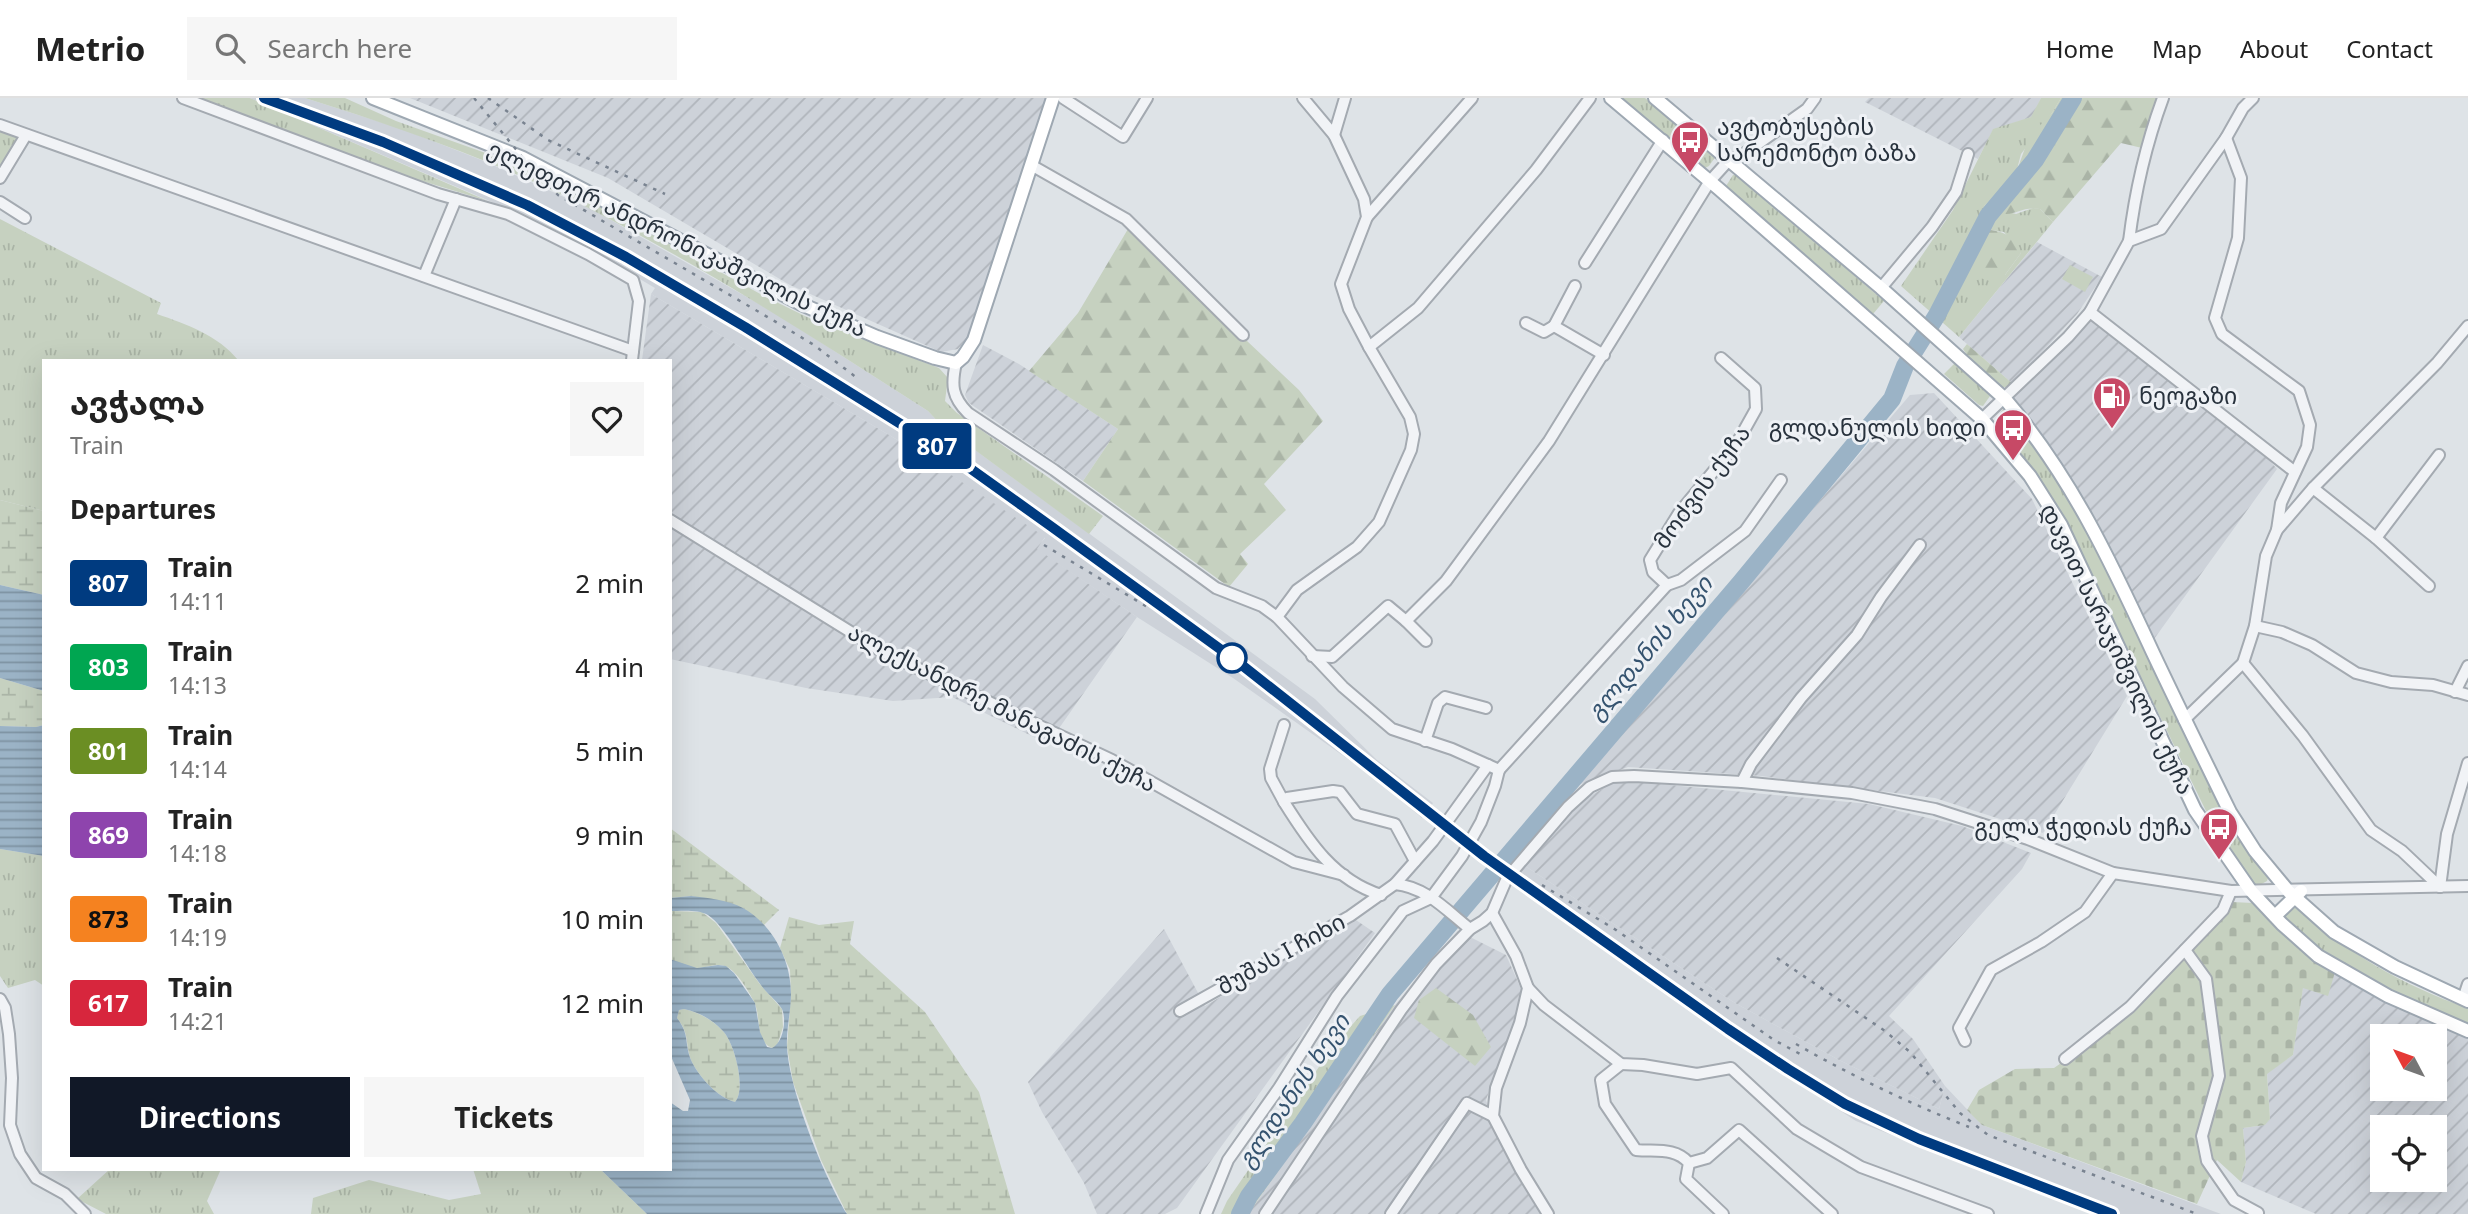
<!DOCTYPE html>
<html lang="en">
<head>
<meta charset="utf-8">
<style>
  :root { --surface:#fff; --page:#f6f6f6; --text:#222; --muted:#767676; --line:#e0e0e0; --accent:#111827 }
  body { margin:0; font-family:"Noto Sans","Noto Sans Georgian",sans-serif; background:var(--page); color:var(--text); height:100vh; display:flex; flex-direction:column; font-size:26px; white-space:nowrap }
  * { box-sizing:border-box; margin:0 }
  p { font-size:23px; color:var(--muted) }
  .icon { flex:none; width:38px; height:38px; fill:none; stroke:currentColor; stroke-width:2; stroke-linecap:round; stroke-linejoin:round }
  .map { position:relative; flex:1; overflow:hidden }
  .details { position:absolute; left:42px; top:261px; width:630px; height:812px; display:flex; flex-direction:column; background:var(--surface); border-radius:0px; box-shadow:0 7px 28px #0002 }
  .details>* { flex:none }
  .badge { padding:0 14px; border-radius:5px; font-size:24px; line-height:46px }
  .needle { width:46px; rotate:311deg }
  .controls { position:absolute; left:2370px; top:926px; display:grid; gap:14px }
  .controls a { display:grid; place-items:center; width:77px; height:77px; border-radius:0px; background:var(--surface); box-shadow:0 7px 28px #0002; font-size:35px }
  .map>.badge { position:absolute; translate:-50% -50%; box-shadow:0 0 0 4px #fff }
  h2 { padding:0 28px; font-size:26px; line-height:63px }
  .round { display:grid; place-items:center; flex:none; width:74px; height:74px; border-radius:0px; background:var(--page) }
  .headline { display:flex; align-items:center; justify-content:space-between; height:119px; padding:0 28px }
  h1 { font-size:33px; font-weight:700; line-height:52px }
  .button { display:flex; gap:14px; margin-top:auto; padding:14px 28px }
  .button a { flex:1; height:80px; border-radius:0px; background:var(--accent); color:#fff; font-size:28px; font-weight:700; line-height:80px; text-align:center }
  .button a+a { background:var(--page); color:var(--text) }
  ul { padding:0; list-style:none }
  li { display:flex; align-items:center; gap:21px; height:84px; padding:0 28px }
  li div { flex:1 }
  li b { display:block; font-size:26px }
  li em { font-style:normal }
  li .badge { min-width:77px; font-weight:700; text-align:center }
  header { display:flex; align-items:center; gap:42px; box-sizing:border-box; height:98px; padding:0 35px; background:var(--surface); border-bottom:2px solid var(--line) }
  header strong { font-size:33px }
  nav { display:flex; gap:38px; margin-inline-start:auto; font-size:24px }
  .search { width:490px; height:63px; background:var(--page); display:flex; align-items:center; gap:18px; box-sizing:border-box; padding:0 24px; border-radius:0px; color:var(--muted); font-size:26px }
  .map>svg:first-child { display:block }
</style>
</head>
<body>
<header>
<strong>Metrio</strong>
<div class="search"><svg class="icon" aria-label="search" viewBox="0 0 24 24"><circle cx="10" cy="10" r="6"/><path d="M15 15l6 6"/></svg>Search here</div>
<nav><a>Home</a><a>Map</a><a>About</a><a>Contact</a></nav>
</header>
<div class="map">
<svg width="2468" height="1116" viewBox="0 0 2468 1116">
  <defs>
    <pattern id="industrial-furrows" width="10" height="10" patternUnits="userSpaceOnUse" patternTransform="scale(1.75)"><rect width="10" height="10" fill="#cdd2d9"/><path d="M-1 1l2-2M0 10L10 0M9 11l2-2" fill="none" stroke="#b0b5bb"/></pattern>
    <pattern id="grass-tufts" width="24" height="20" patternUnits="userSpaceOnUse" patternTransform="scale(1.75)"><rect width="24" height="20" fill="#c6d1c0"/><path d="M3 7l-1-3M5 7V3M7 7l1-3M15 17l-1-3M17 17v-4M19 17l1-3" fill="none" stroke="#aab4a6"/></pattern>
    <pattern id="forest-firs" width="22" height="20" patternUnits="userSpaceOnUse" patternTransform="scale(1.75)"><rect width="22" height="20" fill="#c6d1c0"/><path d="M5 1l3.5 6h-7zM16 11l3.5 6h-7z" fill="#aab4a6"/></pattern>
    <pattern id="wetland-marsh" width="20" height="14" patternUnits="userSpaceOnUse" patternTransform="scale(1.75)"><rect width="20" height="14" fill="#c6d1c0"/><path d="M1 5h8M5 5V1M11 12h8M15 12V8" fill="none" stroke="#aab4a6"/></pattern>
    <pattern id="cemetery-stones" width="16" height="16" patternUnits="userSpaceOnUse" patternTransform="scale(1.75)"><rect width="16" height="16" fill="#c6d1c0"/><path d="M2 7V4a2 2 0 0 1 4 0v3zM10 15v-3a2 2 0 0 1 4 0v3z" fill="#aab4a6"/></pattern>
    <pattern id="water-rules" width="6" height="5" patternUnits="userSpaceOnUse" patternTransform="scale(1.75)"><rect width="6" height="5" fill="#9bb3c6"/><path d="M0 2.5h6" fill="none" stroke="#7e92a2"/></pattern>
  </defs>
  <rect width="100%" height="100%" fill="#dee3e7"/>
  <!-- built -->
  <g fill="#cdd2d9">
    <path d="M250 0H305L402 31 484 63 595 113 775 215 928 313 941 327 1315 601 1377 662 1433 705 1422 720 1369 676 1233 580 1137 519 1036 451 1045 440 906 347 651 196 655 190 628 174 522 117Z"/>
    <path d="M1525 768 1735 905 1839 962 1939 1011 1945 988 1982 1027 2221 1116H2092L1856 1023 1737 946 1512 786Z"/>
  </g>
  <!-- industrial -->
  <g fill="url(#industrial-furrows)" fill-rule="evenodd">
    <path d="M410 0H1048L968 239 958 251 941 254 790 187 608 80Z"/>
    <path d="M1869 0H2041L2032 19 1993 32 1978 61 1865 4Z"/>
    <path d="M2037 144 2102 179 2077 216 2013 286 1959 239Z"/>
    <path d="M651 196 906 347 1045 439 1037 451 1137 519 1048 646 952 599 893 603 806 590 670 561V262H642Z"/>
    <path d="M2092 221 2262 354 2277 371 2154 541 2050 350 2011 303Z"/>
    <path d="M983 247 1019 266 1118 331 1083 383 969 305 965 297Z"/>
    <path d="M1934 295 2032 401 2127 598 2043 735 1935 700 1761 678 1628 669 1576 688 1910 297Z"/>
    <path d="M1618 682 1869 706 1962 728 2031 755 2022 771 1889 918 1913 941 1945 988 1939 1011 1839 962 1735 905 1525 768 1581 703Z"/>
    <path d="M1353 820 1375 835 1177 1110 1165 1116H1097L1084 1085 1042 1014 1028 984 1164 831 1205 908Z"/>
    <path d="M1458 833 1506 857 1522 893 1516 921 1486 1002 1496 1033 1525 1091 1549 1116H1248L1395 907Z"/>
    <path d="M2335 874 2428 924 2468 939V1116H2316L2241 1084 2246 1064 2243 1030 2265 1027 2270 1021 2267 975 2293 957 2303 889ZM2382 938H2434V990H2382ZM2382 1029H2434V1082H2382Z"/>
  </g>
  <!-- grass -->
  <g fill="url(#grass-tufts)" fill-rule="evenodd">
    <path d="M198 0H250L488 103 363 65Z"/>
    <path d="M305 0H345L396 23 511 64 573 93 764 198 807 219 939 270 948 280 945 303 957 315 1103 418 1089 436 941 327 928 313C819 243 710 173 596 114 504 66 404 31 305 0Z"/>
    <path d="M1620 0H1645L1716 58 1709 68 1705 70Z"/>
    <path d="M2041 0H2061L2052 15 2021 56 2016 75 2004 91 1984 108 2016 116 2033 110 2040 111 2053 124 1959 239 1901 188 1953 112 1993 31 2031 19ZM1991 132 2004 134 2021 155 2005 177 1967 139Z"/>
    <path d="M0 32 25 41 0 84Z"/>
    <path d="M1733 77H1737L1884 203 1873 216 1726 88Z"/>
    <path d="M0 121 161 205 157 216C186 226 219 238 238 262H44V413L0 402Z"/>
    <path d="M1955 265 1990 298 1983 308 1979 307 1944 276Z"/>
    <path d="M2003 311 2047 365 2079 413 2227 719 2242 745 2268 780 2267 783 2256 789 2226 750 2205 711 2066 425C2046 389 2023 357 1995 325V323Z"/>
    <path d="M0 751 44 758V888L35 882 8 890 0 878Z"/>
    <path d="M2293 808C2345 853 2403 888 2468 910V928C2416 909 2357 880 2312 847 2301 838 2291 827 2281 817Z"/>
    <path d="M1395 907 1248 1116H1221L1227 1103 1334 947 1360 918Z"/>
    <path d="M110 1071H221L207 1103 214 1116H106L77 1101Z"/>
    <path d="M473 1071H600L647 1116H311L313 1100 369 1082 449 1102 481 1096Z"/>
  </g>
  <!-- forest -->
  <g fill="url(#forest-firs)">
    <path d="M2061 0H2160L2142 50 2121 45 2053 124 2040 111C2015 107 2014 126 1984 108L2004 91 2016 75 2029 39 2052 15Z"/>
    <path d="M1128 131 1299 292 1323 323 1264 386 1286 412 1240 456 1248 466 1229 489 1083 383 1118 331 1029 273 1078 215Z"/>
    <path d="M1991 132C2004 134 2019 140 2021 155L2005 177 1996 184C1974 181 1970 172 1959 154 1964 137 1975 136 1991 132Z"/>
    <path d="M1967 246 2013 286 2006 289H1999L1971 263 1963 251Z"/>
    <path d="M1436 890 1473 917 1491 949 1475 968 1414 920 1419 902Z"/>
  </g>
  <!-- wetland -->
  <g fill="url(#wetland-marsh)">
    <path d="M0 402 44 413V497L0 487Z"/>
    <path d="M0 580 44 593V627L36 629 0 628Z"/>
    <path d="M670 730 779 812 764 827 743 810 691 798 670 800Z"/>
    <path d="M670 813 702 814 716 825 759 885 782 911 783 929 777 948 772 950C755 943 761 920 755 906 750 895 739 877 729 870 718 863 708 870 697 870 688 869 678 864 670 861Z"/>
    <path d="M789 819 819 827 854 823 850 846 925 914 979 994 1015 1116H847L821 1062 793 984 787 949 791 896 790 872 780 850Z"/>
    <path d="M684 911C697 914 712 921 722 932 734 943 747 991 735 1004 718 1000 698 978 691 962 685 945 690 936 677 920L679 912Z"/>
  </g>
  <!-- cemetery -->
  <path fill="url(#cemetery-stones)" d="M2232 804 2253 805 2318 865 2335 874 2328 898 2303 890 2293 957 2267 976 2270 1021 2265 1027 2243 1030 2246 1064 2241 1084 2217 1062 2197 1106 1982 1027 1967 1012 1979 992 2015 971 2054 970 2088 946Z"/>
  <!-- garden -->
  <path fill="#c6d1c0" d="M2070 167 2093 179 2085 194 2062 181Z"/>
  <!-- water -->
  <g fill="url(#water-rules)" fill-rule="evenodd">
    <path d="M0 487 44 497V593L0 580Z"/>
    <path d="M44 627V758L0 751V628L36 629Z"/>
    <path d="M691 798C708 800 728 802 743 810 773 827 791 862 791 896 791 913 786 932 787 949 789 992 824 1079 847 1116H647L600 1071H670V1004L683 1013H688L690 1002 670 956V861L697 870 718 867 726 868 734 875 755 905 760 934 767 949 772 950C783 945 787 922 782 911 778 904 769 897 764 891 749 873 725 828 708 817 698 811 681 813 670 813V800ZM684 911C698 914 712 921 722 932 734 943 747 991 735 1004 718 1000 698 978 691 962 684 944 690 937 677 920L679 912Z"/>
  </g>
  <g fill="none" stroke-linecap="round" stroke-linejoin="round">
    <!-- river -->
    <path stroke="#9bb3c6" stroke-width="18" d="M1240 1116 1249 1098 1303 1025 1390 896 1741 484 1892 301 1905 268 1937 217 1988 118 2035 62 2073 0"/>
    <defs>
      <g id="minor">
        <path d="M183 0 438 96 508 116 588 156 633 182 639 203 632 262"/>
        <path d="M1063 0 1123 39 1147 0"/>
        <path d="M0 27 633 253"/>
        <path d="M1334 37 1345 0"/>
        <path d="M2226 40 2241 80 2238 140 2215 220 2222 236 2299 293 2310 327 2307 349 2281 405 2277 432"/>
        <path d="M1031 67 1126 121 1243 237"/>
        <path d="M0 80 26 37"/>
        <path d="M0 104 25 120"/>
        <path d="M1367 119 1472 0"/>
        <path d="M2129 143C2135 94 2146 46 2163 0"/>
        <path d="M1585 165 1663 42"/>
        <path d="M424 178 456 101"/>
        <path d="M1575 188 1554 228 1604 257"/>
        <path d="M1881 190 1932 129 1956 94 1968 56"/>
        <path d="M2090 214 2295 374"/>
        <path d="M1526 225 1544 234 1554 228"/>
        <path d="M1369 249 1418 210 1536 72 1590 0"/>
        <path d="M956 265C951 287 952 299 968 315L1054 372 1216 490 1262 508 1277 519 1343 589 1392 631 1452 651 1499 672"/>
        <path d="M1982 321 2068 239 2090 214 2129 143 2161 131 2226 40 2243 10 2253 0"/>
        <path d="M2313 390 2376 440 2429 488"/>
        <path d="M670 422 883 554 1112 662 1294 764 1344 777"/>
        <path d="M2376 440 2439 357"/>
        <path d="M1667 487 1653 474 1650 462 1679 415 1737 345 1756 311 1755 290 1721 260"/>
        <path d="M1277 519 1297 492 1357 449 1379 424 1411 352 1414 336 1410 319 1369 249 1349 211 1341 186 1367 119 1364 101 1334 37 1303 0"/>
        <path d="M1406 523 1426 543"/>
        <path d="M2255 528 2282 534 2312 547 2356 575 2391 584 2433 587 2468 597"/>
        <path d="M1312 558 1332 559 1388 508 1406 523 1446 483 1549 343 1710 83 1729 62 1741 58 1807 11 1815 0"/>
        <path d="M2243 565 2303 638 2371 732 2402 753 2440 789"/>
        <path d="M2455 594 2468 568"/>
        <path d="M2184 622 2243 565 2255 528 2266 458 2277 432 2313 390 2437 265 2468 228"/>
        <path d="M1425 643 1438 605 1445 599 1486 610"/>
        <path d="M1499 672 1667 487 1681 482 1745 433 1781 382"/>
        <path d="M1742 684 1751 666 1801 600 1857 537 1881 499 1920 447"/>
        <path d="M1284 704 1271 680 1270 671 1284 627"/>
        <path d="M1395 786C1426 789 1446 812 1470 831"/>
        <path d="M2440 789 2447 736 2468 665"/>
        <path d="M1381 797C1334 782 1309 744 1284 704L1287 700 1333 693 1340 694 1357 716 1395 726 1415 763"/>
        <path d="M1492 815 1516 858 1528 890 1520 925 1496 990 1493 1018 1521 1072 1548 1116"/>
        <path d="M2185 852 2206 881 2219 978 2202 1038 2207 1063 2234 1102 2258 1115"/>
        <path d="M1528 890 1544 907 1621 966 1643 967 1697 976 1731 970 1797 1031 1861 1069 1988 1116"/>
        <path d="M0 901 5 910 9 936 12 980 10 1027 20 1056 36 1080 65 1096 85 1116"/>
        <path d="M2463 901 2468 886"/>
        <path d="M1180 913 1350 818 1395 786 1433 743 1488 667"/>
        <path d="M1965 943 1959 930 1991 872 2041 844 2085 814 2113 775"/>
        <path d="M2065 961 2130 909 2223 812 2231 793"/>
        <path d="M1621 966 1601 982 1605 1006 1636 1052C1656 1054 1675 1049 1689 1065L1686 1081 1723 1116"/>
        <path d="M1689 1065 1707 1060 1739 1032 1832 1116"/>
        <path d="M1206 1116 1228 1062 1279 990 1337 898 1403 813 1431 800 1462 758 1481 724 1495 688 1499 672"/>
        <path d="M1265 1116 1401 912 1436 866 1470 831 1483 823 1492 815 1507 780 1568 709 1590 689 1612 679 1634 678 1742 684 1852 695 1935 711 2028 741 2113 775 2231 793 2468 788"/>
        <path d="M1391 1116 1467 1005 1493 1018"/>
      </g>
      <g id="major">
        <path d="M373 0 523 60 801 206 877 239 935 260 956 265 963 259 974 242 1053 0"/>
        <path d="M1611 0 1719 91 1982 321 2030 378 2061 427 2195 712 2251 793 2282 826 2318 858 2388 898 2468 933"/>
        <path d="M1655 0 1881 190 2005 301C2071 378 2111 464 2153 555 2178 608 2204 661 2230 714L2255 753 2289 794 2334 834 2395 869 2468 903"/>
        <path d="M2275 818 2301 793"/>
      </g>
    </defs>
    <!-- minor casing -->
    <use href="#minor" stroke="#a4aab1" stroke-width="14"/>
    <!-- major casing -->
    <use href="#major" stroke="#9ea8b2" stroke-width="16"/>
    <!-- minor -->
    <use href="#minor" stroke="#f1f3f6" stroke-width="10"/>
    <!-- major -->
    <use href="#major" stroke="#fff" stroke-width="12"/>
    <!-- rail -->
    <g stroke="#798390" stroke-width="2.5" stroke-dasharray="3.5 7" stroke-linecap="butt">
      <path d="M264 0 383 44 527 107 626 159 745 229 957 361 1052 429 1238 564 1484 758 1728 931 1788 971 1845 1005 1919 1041 2112 1116"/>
      <path d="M474 0 523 60 558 97 771 221 814 247 857 280"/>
      <path d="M488 0 548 42 665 96"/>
      <path d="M1044 447 1149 510"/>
      <path d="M1542 787 1616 832 1774 942 1802 957"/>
      <path d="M1777 860 1885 933 1910 954 1960 1015 1988 1037 2197 1116"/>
      <path d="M1796 946C1852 978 1909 1005 1969 1029"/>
    </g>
  </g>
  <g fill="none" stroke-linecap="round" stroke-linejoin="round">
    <defs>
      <path id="line" d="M264 0 383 44 527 107 626 159 745 229 957 361 1052 429 1238 564 1484 758 1728 931 1788 971 1845 1006 1919 1041 2112 1116"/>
    </defs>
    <!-- line casing -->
    <use href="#line" stroke="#fff" stroke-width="16"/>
    <!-- line -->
    <use href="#line" stroke="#003b80" stroke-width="10"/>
  </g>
  <!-- icons -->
  <defs>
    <symbol id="bus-pin" viewBox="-11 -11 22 30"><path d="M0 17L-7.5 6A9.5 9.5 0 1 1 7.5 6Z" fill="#c74966" stroke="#eef1f5"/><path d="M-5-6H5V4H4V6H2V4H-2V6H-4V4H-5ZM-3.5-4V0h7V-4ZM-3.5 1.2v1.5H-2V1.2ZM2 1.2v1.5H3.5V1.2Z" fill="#fff"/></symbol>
    <symbol id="fuel-pin" viewBox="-11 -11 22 30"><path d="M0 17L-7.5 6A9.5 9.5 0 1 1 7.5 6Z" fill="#c74966" stroke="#eef1f5"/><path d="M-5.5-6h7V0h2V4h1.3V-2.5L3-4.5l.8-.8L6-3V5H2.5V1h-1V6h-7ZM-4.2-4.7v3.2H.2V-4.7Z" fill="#fff"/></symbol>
  </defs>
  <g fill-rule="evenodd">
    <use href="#bus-pin" x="1668" y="20" width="44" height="60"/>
    <use href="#fuel-pin" x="2090" y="276" width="44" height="60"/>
    <use href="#bus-pin" x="1991" y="308" width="44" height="60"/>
    <use href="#bus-pin" x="2197" y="707" width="44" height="60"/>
  </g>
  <!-- markers -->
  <circle fill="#fff" stroke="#003b80" stroke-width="3.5" cx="1232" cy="560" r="14"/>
  <g text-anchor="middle" stroke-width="6" stroke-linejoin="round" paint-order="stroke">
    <!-- poi labels -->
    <g font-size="23" fill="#28323d" stroke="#eef1f5" text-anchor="start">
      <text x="1717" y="37">ავტობუსების<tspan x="1717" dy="26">სარემონტო ბაზა</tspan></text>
      <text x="2139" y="306">ნეოგაზი</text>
      <text x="1986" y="338" text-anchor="end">გლდანულის ხიდი</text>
      <text x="2192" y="737" text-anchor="end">გელა ჭედიას ქუჩა</text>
    </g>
    <!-- street labels -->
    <g font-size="23" fill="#28323d" stroke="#eef1f5">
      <text transform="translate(677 141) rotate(26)" y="8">ელეფთერ ანდრონიკაშვილის ქუჩა</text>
      <text transform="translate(1702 389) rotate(-54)" y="8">მოძვის ქუჩა</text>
      <text transform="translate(2117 551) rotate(64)" y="8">დავით სარაჯიშვილის ქუჩა</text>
      <text transform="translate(1002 610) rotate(27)" y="8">ალექსანდრე მანაგაძის ქუჩა</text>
      <text transform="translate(1281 856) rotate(-29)" y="8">შუშას I ჩიხი</text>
    </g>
    <!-- water labels -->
    <g font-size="24" font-style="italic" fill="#35536f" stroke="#eef1f5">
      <text transform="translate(1650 550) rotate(-50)" y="8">გლდანის ხევი</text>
      <text transform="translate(1294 993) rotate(-56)" y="8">გლდანის ხევი</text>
    </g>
  </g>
</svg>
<div class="controls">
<a><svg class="needle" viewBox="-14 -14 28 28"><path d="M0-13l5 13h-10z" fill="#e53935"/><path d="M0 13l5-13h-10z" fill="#767676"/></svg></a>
<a><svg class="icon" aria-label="locate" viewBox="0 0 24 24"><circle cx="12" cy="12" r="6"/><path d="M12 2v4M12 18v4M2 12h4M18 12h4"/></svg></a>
</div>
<b class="badge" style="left:937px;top:348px;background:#003b80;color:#fff">807</b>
<section class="details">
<div class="headline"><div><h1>ავჭალა</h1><p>Train</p></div><a class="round"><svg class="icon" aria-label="heart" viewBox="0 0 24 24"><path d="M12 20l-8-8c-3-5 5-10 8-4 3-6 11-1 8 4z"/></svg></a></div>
<h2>Departures</h2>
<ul>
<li><span class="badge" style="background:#003b80;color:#fff">807</span><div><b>Train</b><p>14:11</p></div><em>2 min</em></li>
<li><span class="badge" style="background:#00a651;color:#fff">803</span><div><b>Train</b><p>14:13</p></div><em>4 min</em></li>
<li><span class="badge" style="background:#6b8e23;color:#fff">801</span><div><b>Train</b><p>14:14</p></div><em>5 min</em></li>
<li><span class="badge" style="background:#8e44ad;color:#fff">869</span><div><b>Train</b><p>14:18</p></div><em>9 min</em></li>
<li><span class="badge" style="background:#f58220;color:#111">873</span><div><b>Train</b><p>14:19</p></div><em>10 min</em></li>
<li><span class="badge" style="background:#d7263d;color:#fff">617</span><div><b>Train</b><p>14:21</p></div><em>12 min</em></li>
</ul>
<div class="button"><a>Directions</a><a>Tickets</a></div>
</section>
</div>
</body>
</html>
